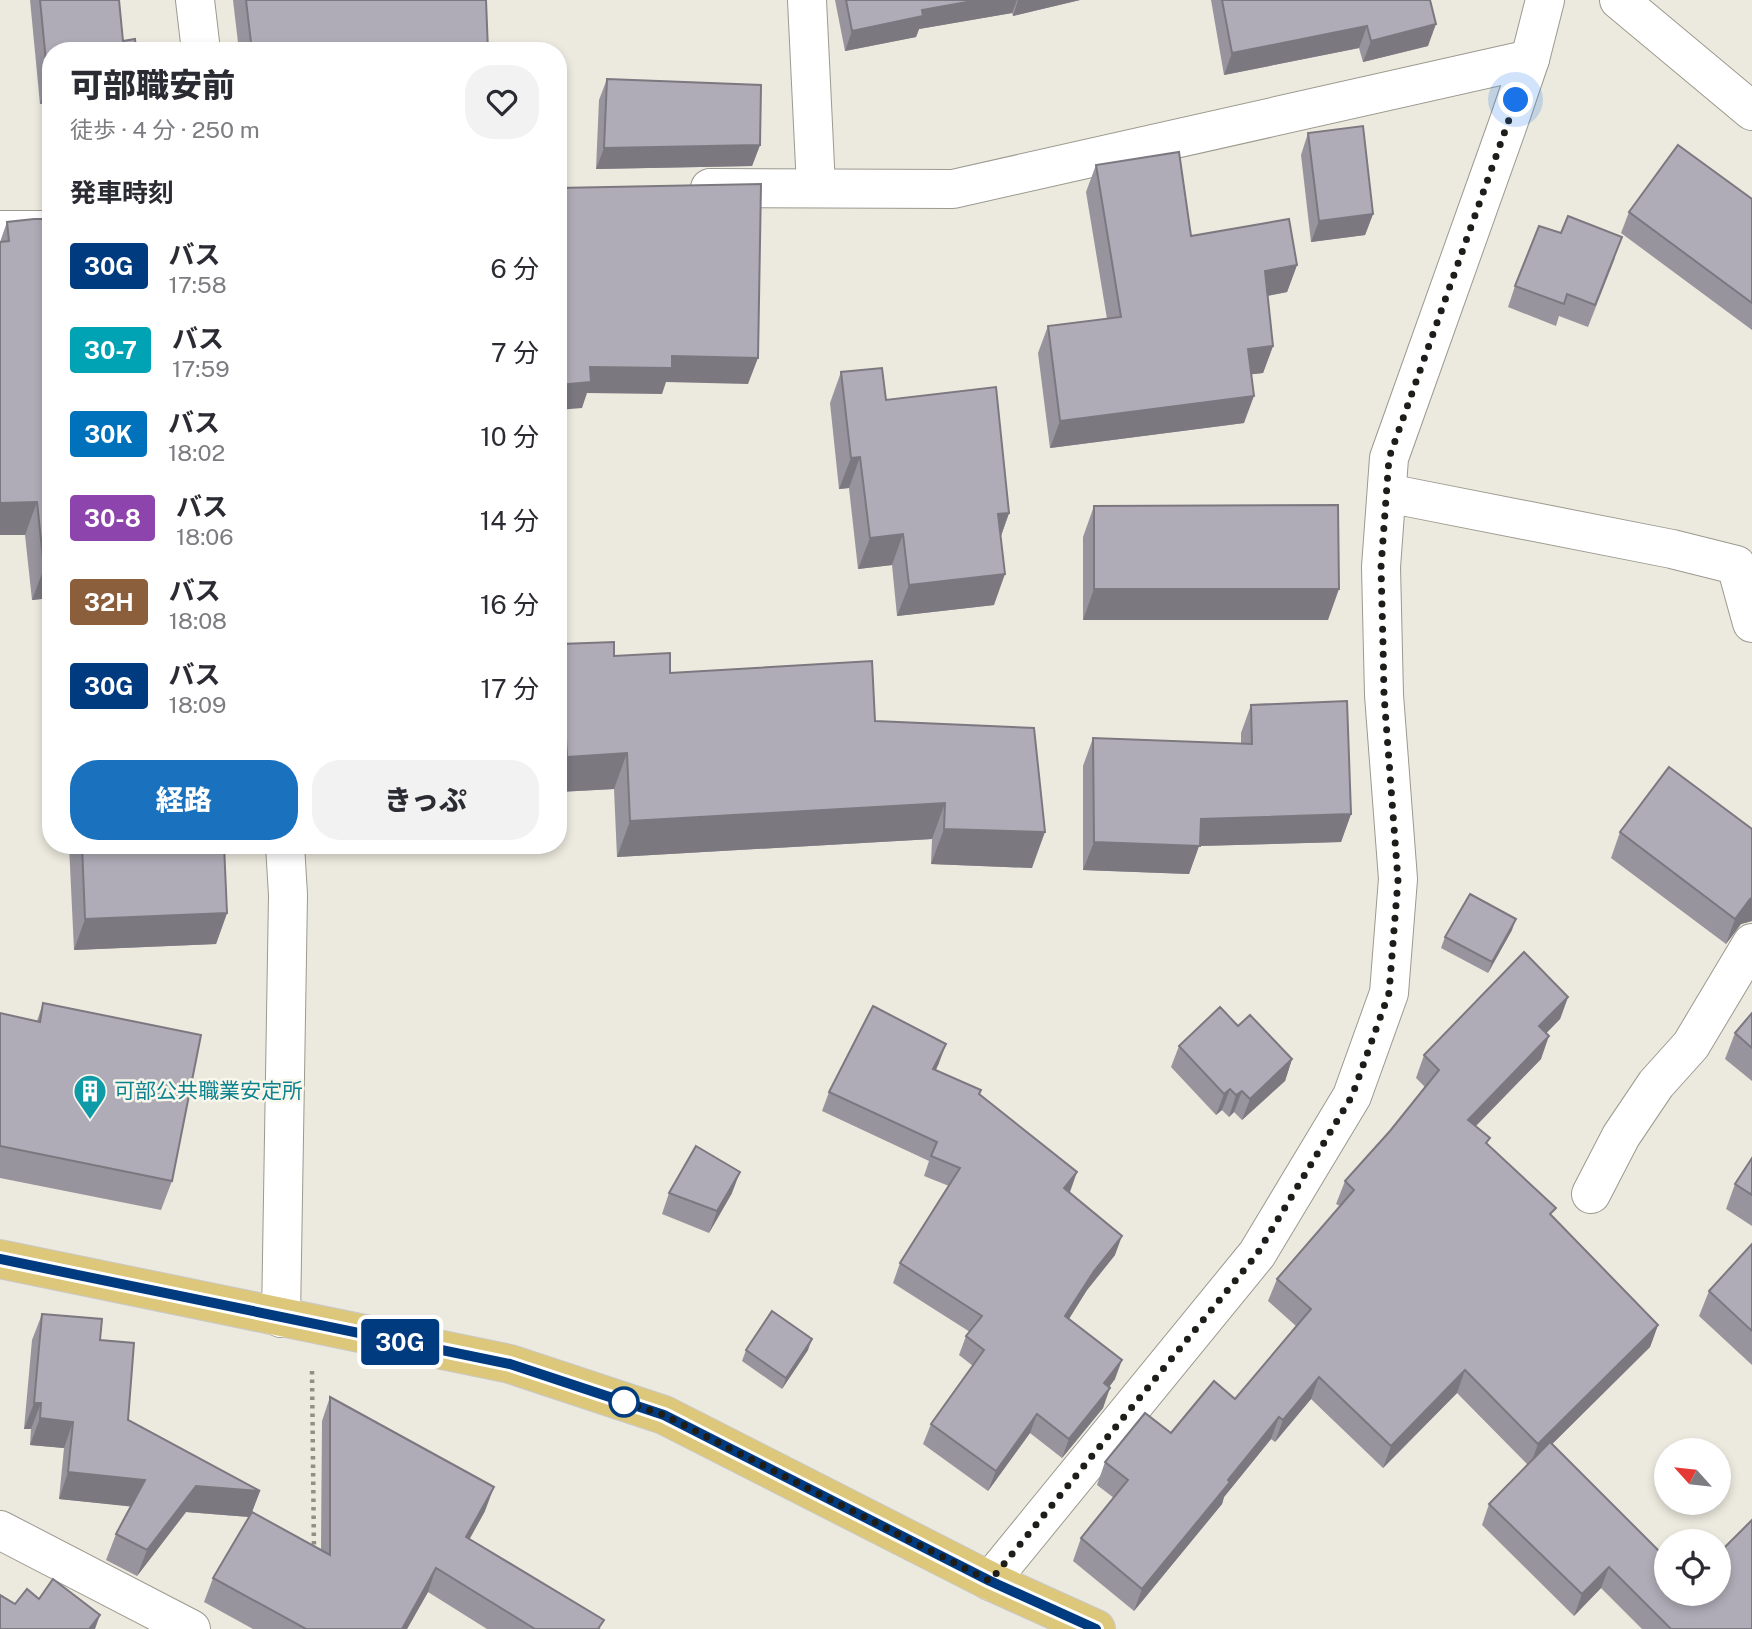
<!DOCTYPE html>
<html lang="ja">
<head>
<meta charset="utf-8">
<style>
  :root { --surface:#fff; --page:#f2f2f3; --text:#2b2b33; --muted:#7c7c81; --accent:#1a71be }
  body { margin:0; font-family:"Public Sans","Noto Sans JP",sans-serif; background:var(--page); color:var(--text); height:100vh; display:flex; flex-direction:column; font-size:26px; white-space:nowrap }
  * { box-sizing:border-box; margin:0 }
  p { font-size:23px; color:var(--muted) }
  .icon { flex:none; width:38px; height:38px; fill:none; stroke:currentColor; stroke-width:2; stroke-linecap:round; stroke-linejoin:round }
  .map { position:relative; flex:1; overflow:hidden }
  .panel { position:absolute; left:42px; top:42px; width:525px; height:812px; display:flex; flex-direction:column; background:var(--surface); border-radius:28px; box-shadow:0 4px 10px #0003 }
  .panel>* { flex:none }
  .badge { padding:0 14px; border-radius:5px; font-size:24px; line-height:46px }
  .needle { width:46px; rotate:297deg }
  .buttons { position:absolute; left:1654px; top:1438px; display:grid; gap:14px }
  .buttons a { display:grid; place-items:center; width:77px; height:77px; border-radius:50%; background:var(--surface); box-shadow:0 4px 10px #0003; font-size:35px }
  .you { position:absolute; width:35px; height:35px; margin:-18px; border:5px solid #fff; border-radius:50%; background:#1a73e8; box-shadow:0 0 0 10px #1a73e833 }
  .map>.badge { position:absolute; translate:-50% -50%; box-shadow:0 0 0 4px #fff }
  h2 { padding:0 28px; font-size:26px; line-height:63px }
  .round { display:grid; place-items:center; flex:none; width:74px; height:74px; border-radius:28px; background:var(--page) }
  .overview { display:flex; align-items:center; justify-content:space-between; height:119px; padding:0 28px }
  h1 { font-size:33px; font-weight:800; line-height:52px }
  .cta { display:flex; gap:14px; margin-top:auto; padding:14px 28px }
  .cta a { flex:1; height:80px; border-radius:28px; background:var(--accent); color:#fff; font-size:28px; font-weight:800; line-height:80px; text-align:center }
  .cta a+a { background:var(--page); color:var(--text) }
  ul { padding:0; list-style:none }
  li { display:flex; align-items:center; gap:21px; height:84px; padding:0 28px }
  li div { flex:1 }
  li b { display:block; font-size:26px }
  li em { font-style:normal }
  li .badge { min-width:77px; font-weight:700; text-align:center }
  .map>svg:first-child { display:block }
</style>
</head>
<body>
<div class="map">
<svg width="1752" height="1629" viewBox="0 0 1752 1629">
  <rect width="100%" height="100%" fill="#ece9de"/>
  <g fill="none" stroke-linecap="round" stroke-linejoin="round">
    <defs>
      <g id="minor">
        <path d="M195 0 201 51"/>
        <path d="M807 0 816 187"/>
        <path d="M1619 0 1752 111"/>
        <path d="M710 188 953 189 1530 59"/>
        <path d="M0 230H51"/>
        <path d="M1387 493 1672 549 1736 565 1752 623"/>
        <path d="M1591 1194 1621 1136 1656 1084 1691 1045 1752 943"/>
        <path d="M281 1318 288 895 285 845"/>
        <path d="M0 1530 191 1629"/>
        <path d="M990 1581 1257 1254 1352 1096 1389 993 1398 879 1384 695 1381 567 1389 458 1509 121 1530 59 1545 0"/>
      </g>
      <path id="major" d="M0 1259 510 1364 664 1415 990 1581 1096 1629"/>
    </defs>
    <!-- minor casing -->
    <use href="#minor" stroke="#9c998f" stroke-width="40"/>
    <!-- major casing -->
    <use href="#major" stroke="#c9c9c8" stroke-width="40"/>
    <!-- path -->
    <path stroke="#908e86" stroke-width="4.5" stroke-dasharray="3.5 5" stroke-linecap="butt" d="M312 1371 314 1551"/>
    <!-- minor -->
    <use href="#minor" stroke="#fff" stroke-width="38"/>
    <!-- major -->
    <use href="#major" stroke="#dcc77a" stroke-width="38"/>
  </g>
  <!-- wall -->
  <g fill="#97949d">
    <path d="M30 0H119L51 51V164H50L45 103 40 104Z"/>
    <path d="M233 0H486L488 51H239Z"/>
    <path d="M835 0H1080L1013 16 1012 13 919 29 916 37 845 51Z"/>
    <path d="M1211 0H1430L1428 46 1363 62 1359 48 1224 75Z"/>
    <path d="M607 79 760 145 752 166 596 169 599 100Z"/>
    <path d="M1308 133 1373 214 1365 235 1311 242 1301 155Z"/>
    <path d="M1096 165 1191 236 1297 265 1287 292 1268 296 1273 346 1263 373 1251 374 1244 423 1050 448 1038 353 1048 326 1107 319 1086 192Z"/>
    <path d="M1752 199V330L1621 233 1629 212Z"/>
    <path d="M7 222 51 598 32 600 25 535H0V242Z"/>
    <path d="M1615 258 1588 327 1559 316 1556 326 1508 307 1515 286Z"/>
    <path d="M841 372 886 400 1009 513 1001 536 994 605 897 616 892 565 858 569 849 488 839 489 830 403Z"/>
    <path d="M1094 506 1328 620H1083V537Z"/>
    <path d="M561 644 614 656 670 673 875 721 1032 868 931 864 932 839 617 857 614 789 558 792V651Z"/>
    <path d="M1251 705 1351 814 1341 842 1199 846 1189 874 1083 870V766L1093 738 1241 744V733Z"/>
    <path d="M1752 829V921L1741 924 1726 944 1611 858 1620 832Z"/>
    <path d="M69 845H224L227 913 216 944 74 950Z"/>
    <path d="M1512 930 1488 973 1441 948 1445 937Z"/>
    <path d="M1568 997 1560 1019 1546 1033 1541 1059 1476 1126 1488 1144 1553 1217 1658 1325 1650 1347 1552 1444 1666 1594 1752 1629H1642L1601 1588 1574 1616 1482 1525 1489 1504 1528 1465 1457 1393 1383 1468 1311 1399 1275 1442 1271 1439 1224 1497 1222 1504 1134 1611 1073 1561 1081 1538 1114 1498 1097 1485 1105 1462 1171 1433 1235 1399 1296 1326 1268 1301 1277 1279 1340 1206 1336 1204 1345 1181 1390 1131 1425 1087 1416 1078 1424 1055Z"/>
    <path d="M43 1003 172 1181 161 1210 0 1178V1013L37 1021Z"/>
    <path d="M1752 1013V1081L1725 1059 1735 1033Z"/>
    <path d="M1238 1026 1292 1059 1285 1081 1242 1120 1234 1112 1229 1117 1222 1110 1216 1115 1171 1067 1179 1046Z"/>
    <path d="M939 1063 936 1070 980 1095 1070 1192 1069 1193 1115 1255 1087 1290 1069 1319 1115 1379 1109 1387 1103 1408 1062 1458 1030 1433 988 1491 923 1444 931 1424 973 1366 959 1355 966 1336 970 1332 893 1283 900 1263 949 1186 924 1176 929 1161 822 1111 829 1092Z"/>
    <path d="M1752 1158V1226L1726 1209 1735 1184Z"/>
    <path d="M669 1193H732L709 1233 662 1214Z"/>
    <path d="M1752 1244V1365L1699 1316 1709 1291Z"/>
    <path d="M42 1314 100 1340 128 1420 260 1491 252 1512 321 1550 322 1421 330 1397 485 1511 469 1539 601 1629H487L428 1592 407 1629H253L204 1602 213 1578 249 1517 186 1512 137 1576 106 1560 116 1534 131 1506 59 1499 64 1448 30 1445 31 1429H24L32 1340Z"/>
    <path d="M746 1350H808L782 1389 742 1361Z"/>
  </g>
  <!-- shaded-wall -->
  <g fill="#7b7880">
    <path d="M978 0H1017L1012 13 919 29 916 37 845 51 852 31 922 10Z"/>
    <path d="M1018 0H1080L1013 16Z"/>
    <path d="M1436 24 1428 46 1363 62 1371 41Z"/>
    <path d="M1367 26 1359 48 1224 75 1232 53Z"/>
    <path d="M48 82H51V88L45 103 40 104Z"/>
    <path d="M760 145 752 166 596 169 604 148Z"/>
    <path d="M1373 214 1365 235 1311 242 1319 221Z"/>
    <path d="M1297 265 1287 292 1255 298 1265 271Z"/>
    <path d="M1273 346 1263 373 1238 376 1248 349Z"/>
    <path d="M672 356 758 358 748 384 666 382 662 394 587 393 582 408 558 410V385L590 367Z"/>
    <path d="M1254 396 1244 423 1050 448 1060 421Z"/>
    <path d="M860 457 849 488 839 489 851 458Z"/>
    <path d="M37 502 25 535H0V503Z"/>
    <path d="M1009 513 998 544V514Z"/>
    <path d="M903 534 892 565 858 569 870 538Z"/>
    <path d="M51 567V598L32 600 44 568Z"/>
    <path d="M1005 574 994 605 897 616 909 585Z"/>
    <path d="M1094 589H1339L1328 620H1083Z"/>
    <path d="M627 753 614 789 558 792V781L567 757Z"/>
    <path d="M945 803 932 839 617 857 630 821Z"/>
    <path d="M1351 814 1341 842 1199 846 1189 874 1083 870 1094 842 1201 819Z"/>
    <path d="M944 829 1045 832 1032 868 931 864Z"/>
    <path d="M1752 898V921L1741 924 1726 944 1735 919 1750 899Z"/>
    <path d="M227 913 216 944 74 950 85 919Z"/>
    <path d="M1516 919 1512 930 1488 973 1492 962Z"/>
    <path d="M1568 997 1560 1019 1531 1049 1539 1026Z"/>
    <path d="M1549 1036 1541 1059 1460 1142 1468 1120Z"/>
    <path d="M946 1044 939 1063 926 1088 933 1069Z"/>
    <path d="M1292 1059 1285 1081 1242 1120 1250 1099Z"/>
    <path d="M1230 1089 1222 1110 1216 1115 1224 1094Z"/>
    <path d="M1242 1091 1234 1112 1229 1117 1236 1095Z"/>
    <path d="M740 1172 732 1193 709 1233 717 1211Z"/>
    <path d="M1077 1172 1070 1192 1057 1208 1064 1188Z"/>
    <path d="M1122 1236 1115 1255 1087 1290 1058 1336 1065 1316 1094 1271Z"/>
    <path d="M1658 1325 1650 1347 1530 1466 1538 1444Z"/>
    <path d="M812 1339 808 1350 782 1389 786 1378Z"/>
    <path d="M1122 1360 1115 1379 1097 1403 1104 1383Z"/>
    <path d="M1465 1370 1457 1393 1383 1468 1391 1446Z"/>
    <path d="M1319 1377 1311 1399 1275 1442 1283 1420Z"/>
    <path d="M1110 1388 1103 1408 1062 1458 1069 1439Z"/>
    <path d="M34 1403H41L31 1429H24Z"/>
    <path d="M1037 1414 1030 1433 988 1491 996 1471Z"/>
    <path d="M1279 1417 1271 1439 1224 1497 1222 1504 1134 1611 1142 1589Z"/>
    <path d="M40 1418 73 1422 64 1448 30 1445Z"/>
    <path d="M68 1472 145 1480 135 1507 59 1499Z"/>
    <path d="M196 1486 260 1491 250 1517 186 1512 137 1576 147 1550Z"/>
    <path d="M494 1487 485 1511 457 1562 466 1537Z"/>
    <path d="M1609 1567 1601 1588 1574 1616 1582 1594Z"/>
    <path d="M436 1568 428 1592 407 1629H402Z"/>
    <path d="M100 1615 95 1629H89Z"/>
  </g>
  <!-- building -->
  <g fill="#b0acb7" stroke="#7b7880" stroke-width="2">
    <path d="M40 0H119L123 41 135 39 136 51H51V82H48Z"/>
    <path d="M246 0H486L488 51H252Z"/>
    <path d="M846 0H978L922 10 923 16 852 31Z"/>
    <path d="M1222 0H1430L1436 24 1371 41 1367 26 1232 53Z"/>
    <path d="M607 79 761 85 760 145 604 148Z"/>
    <path d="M1363 126 1373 214 1319 221 1308 133Z"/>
    <path d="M1678 145 1752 199V303L1629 212Z"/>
    <path d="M1179 152 1191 236 1289 219 1297 265 1265 271 1273 346 1248 349 1254 396 1060 421 1048 326 1121 317 1096 165Z"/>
    <path d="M761 184 758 358 672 356V368L590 367 591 382 558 385V188Z"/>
    <path d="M1568 216 1622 237 1595 305 1567 294 1564 304 1515 286 1539 226 1561 233Z"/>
    <path d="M34 219H51V567L44 568 37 502 0 503V242L9 241 7 222Z"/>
    <path d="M882 368 886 400 996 387 1009 513 998 514 1005 574 909 585 903 534 870 538 860 457 851 458 841 372Z"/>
    <path d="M1338 505 1339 589H1094V506Z"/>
    <path d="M614 642V656L670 653V673L872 661 875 721 1034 728 1045 832 944 829 945 803 630 821 627 753 567 757 561 644Z"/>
    <path d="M1347 701 1351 814 1201 819 1200 846 1094 842 1093 738 1252 744 1251 705Z"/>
    <path d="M1669 767 1752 829V898L1750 899 1735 919 1620 832Z"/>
    <path d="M82 845H224L227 913 85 919Z"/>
    <path d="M1470 894 1516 919 1492 962 1445 937Z"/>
    <path d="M1524 952 1568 997 1539 1026 1549 1036 1468 1120 1490 1138 1486 1143 1556 1208 1550 1214 1658 1325 1538 1444 1465 1370 1391 1446 1319 1377 1283 1420 1279 1417 1228 1480 1230 1482 1142 1589 1081 1538 1128 1480 1105 1462 1145 1413 1171 1433 1214 1381 1235 1399 1311 1309 1277 1279 1354 1190 1345 1181 1390 1131 1439 1070 1424 1055Z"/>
    <path d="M43 1003 201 1035 172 1181 0 1146V1013L40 1022Z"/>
    <path d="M873 1006 946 1044 933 1069 981 1090 979 1094 1077 1172 1064 1188 1122 1236 1094 1271 1065 1316 1122 1360 1104 1383 1110 1388 1069 1439 1037 1414 996 1471 931 1424 984 1350 966 1336 982 1316 900 1263 960 1168 931 1156 937 1142 829 1092Z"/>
    <path d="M1220 1007 1238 1026 1250 1015 1292 1059 1250 1099 1242 1091 1236 1095 1230 1089 1224 1094 1179 1046Z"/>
    <path d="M1752 1013V1048L1735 1033Z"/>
    <path d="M696 1146 740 1172 717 1211 669 1193Z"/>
    <path d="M1752 1158V1195L1735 1184Z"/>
    <path d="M1752 1244V1331L1709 1291Z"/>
    <path d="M772 1311 812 1339 786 1378 746 1350Z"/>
    <path d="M42 1314 102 1319 100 1340 134 1343 128 1420 260 1491 196 1486 147 1550 116 1534 145 1480 68 1472 73 1422 40 1418 41 1403H34Z"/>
    <path d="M330 1397 494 1487 466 1537 604 1620 598 1629H535L436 1568 402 1629H306L213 1578 252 1512 330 1555Z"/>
    <path d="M1550 1442 1666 1558V1594H1718V1554L1752 1520V1629H1671L1609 1567 1582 1594 1489 1504Z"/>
    <path d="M53 1579 100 1615 89 1629H0V1595L15 1604 27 1589 39 1599Z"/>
  </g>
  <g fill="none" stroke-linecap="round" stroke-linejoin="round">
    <defs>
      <path id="line" d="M0 1259 510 1364 664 1415 990 1581 1096 1629"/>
    </defs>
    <!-- line casing -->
    <use href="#line" stroke="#fff" stroke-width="16"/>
    <!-- line -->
    <use href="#line" stroke="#003b80" stroke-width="10"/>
    <!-- walk -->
    <path stroke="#1e1d19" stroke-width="7" stroke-dasharray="0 12.6" d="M624 1402 613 1398 664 1415 990 1581 1257 1254 1352 1096 1389 993 1398 880 1384 695 1383 644 1381 567 1389 458 1516 100"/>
  </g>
  <!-- icons -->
  <defs>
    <symbol id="building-pin" viewBox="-11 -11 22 30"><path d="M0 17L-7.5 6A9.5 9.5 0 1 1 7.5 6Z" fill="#0f9aa8" stroke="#f9f7eb"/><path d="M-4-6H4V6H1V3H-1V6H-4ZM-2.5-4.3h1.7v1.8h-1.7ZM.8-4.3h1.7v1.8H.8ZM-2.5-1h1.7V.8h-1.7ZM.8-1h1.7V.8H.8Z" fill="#fff"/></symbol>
  </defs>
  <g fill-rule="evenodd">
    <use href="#building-pin" x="71" y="1072" width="38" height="52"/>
  </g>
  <!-- markers -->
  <circle fill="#fff" stroke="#003b80" stroke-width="3.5" cx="624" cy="1402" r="14"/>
  <g text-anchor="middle" stroke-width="5" stroke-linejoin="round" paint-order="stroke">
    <!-- culture labels -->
    <g font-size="21" fill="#0d838f" stroke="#f9f7eb" text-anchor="start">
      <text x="114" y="1098">可部公共職業安定所</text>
    </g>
  </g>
</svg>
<div class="buttons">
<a><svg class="needle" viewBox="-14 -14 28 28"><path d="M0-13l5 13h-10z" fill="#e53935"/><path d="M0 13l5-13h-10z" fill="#7c7c81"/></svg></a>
<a><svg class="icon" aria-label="locate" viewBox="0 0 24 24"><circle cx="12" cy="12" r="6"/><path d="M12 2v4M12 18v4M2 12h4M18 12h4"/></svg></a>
</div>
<div class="you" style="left:1516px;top:100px"></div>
<b class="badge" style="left:400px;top:1342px;background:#003b80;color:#fff">30G</b>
<section class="panel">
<div class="overview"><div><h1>可部職安前</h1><p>徒歩 · 4 分 · 250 m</p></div><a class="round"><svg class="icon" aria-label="heart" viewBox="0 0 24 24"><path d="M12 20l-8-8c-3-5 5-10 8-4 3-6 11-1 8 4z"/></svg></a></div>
<h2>発車時刻</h2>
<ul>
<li><span class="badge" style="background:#003b80;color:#fff">30G</span><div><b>バス</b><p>17:58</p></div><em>6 分</em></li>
<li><span class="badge" style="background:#00a3b4;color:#fff">30-7</span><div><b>バス</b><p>17:59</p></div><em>7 分</em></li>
<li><span class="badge" style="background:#0072bc;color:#fff">30K</span><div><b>バス</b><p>18:02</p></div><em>10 分</em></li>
<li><span class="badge" style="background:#8e44ad;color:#fff">30-8</span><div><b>バス</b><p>18:06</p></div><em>14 分</em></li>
<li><span class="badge" style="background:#8b5e3c;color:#fff">32H</span><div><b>バス</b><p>18:08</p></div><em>16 分</em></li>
<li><span class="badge" style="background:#003b80;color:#fff">30G</span><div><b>バス</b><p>18:09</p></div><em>17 分</em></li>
</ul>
<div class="cta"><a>経路</a><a>きっぷ</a></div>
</section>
</div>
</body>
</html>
